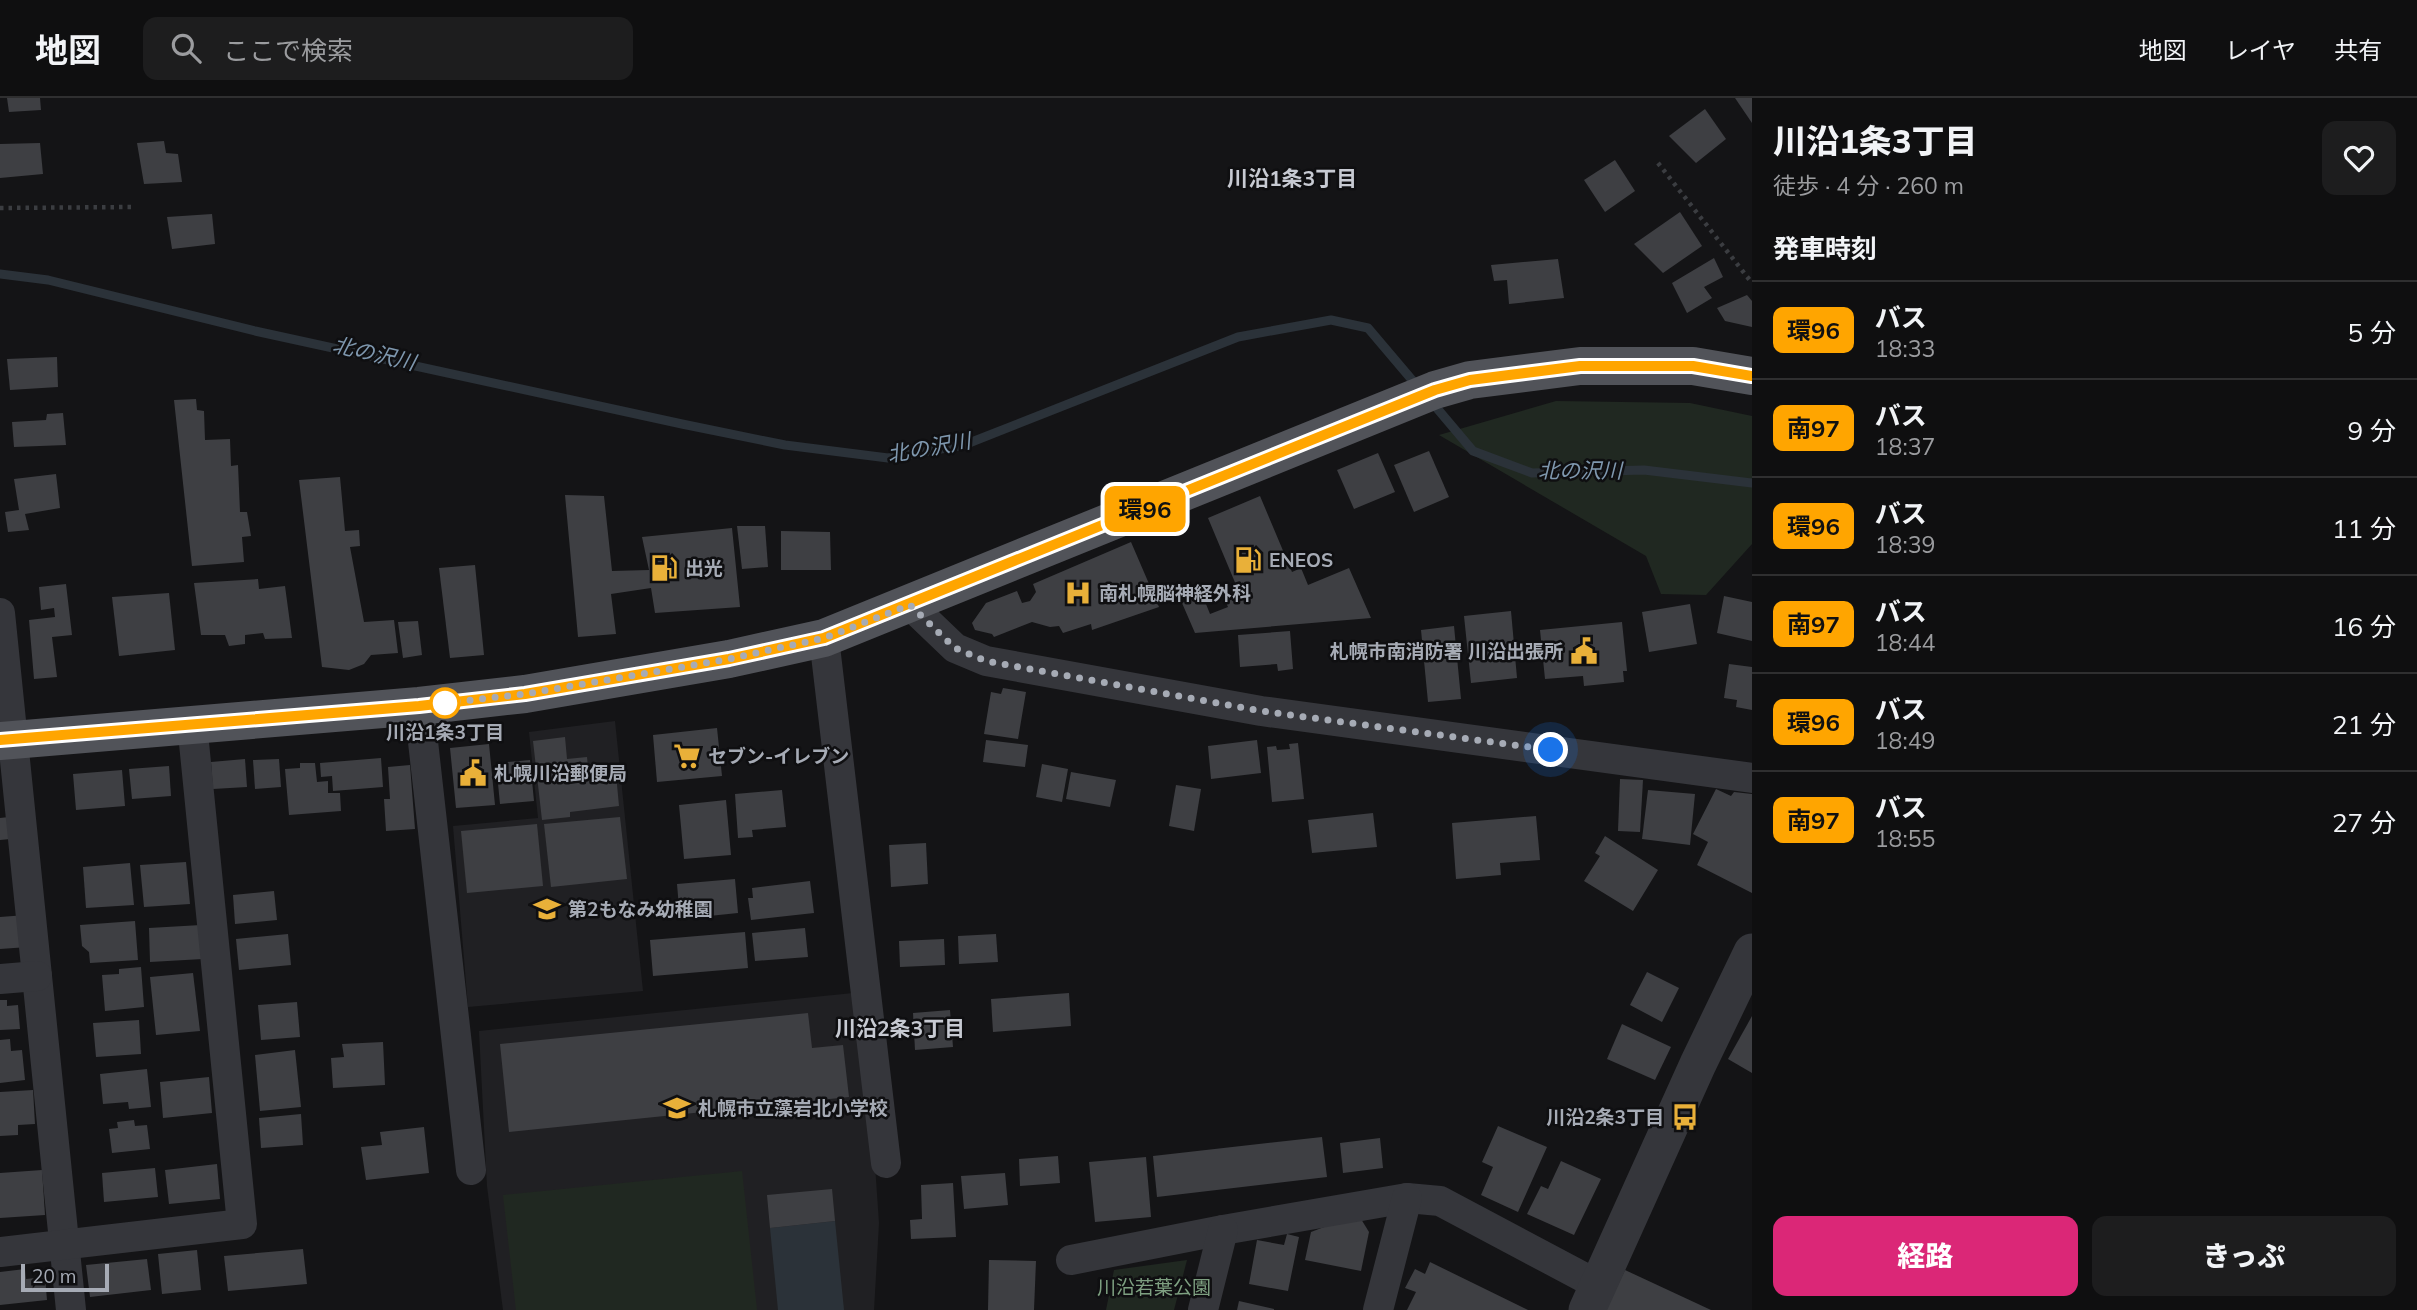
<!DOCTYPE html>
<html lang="ja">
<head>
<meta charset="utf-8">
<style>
  :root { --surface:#0f0f10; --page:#1d1d1e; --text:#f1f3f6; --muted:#9b9c9f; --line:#2f2f30; --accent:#db2777 }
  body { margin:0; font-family:Mulish,"Noto Sans JP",sans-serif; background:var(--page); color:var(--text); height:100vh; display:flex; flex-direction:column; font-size:26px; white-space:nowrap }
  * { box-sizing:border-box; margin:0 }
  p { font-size:23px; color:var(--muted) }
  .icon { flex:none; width:38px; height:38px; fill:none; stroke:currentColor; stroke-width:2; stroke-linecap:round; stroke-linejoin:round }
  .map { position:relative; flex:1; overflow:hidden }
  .side { display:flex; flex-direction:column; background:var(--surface); width:665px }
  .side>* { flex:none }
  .badge { padding:0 14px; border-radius:10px; font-size:24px; line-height:46px }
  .scale { position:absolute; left:21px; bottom:18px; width:88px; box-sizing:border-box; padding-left:7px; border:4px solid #a6abb5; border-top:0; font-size:19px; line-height:24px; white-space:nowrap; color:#a6abb5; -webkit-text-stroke:5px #0f0f11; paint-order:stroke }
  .you { position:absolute; width:35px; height:35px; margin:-18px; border:5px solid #fff; border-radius:50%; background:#1a73e8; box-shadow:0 0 0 10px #1a73e833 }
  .map>.badge { position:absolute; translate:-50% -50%; box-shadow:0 0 0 4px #fff }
  h2 { padding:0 21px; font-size:26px; line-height:63px }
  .round { display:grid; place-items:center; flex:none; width:74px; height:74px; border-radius:14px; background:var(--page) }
  .summary { display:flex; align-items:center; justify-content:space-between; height:119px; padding:0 21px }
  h1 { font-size:33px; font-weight:800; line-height:52px }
  .cta { display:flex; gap:14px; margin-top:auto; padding:14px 21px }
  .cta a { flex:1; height:80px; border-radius:14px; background:var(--accent); color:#fff; font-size:28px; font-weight:800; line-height:80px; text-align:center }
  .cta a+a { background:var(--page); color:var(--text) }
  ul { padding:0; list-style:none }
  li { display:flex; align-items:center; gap:21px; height:98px; padding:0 21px; border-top:2px solid var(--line) }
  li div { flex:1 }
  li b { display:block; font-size:26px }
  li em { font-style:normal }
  li .badge { min-width:77px; font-weight:700; text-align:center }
  header { display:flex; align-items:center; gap:42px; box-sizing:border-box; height:98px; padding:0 35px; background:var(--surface); border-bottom:2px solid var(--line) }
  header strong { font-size:33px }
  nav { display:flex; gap:38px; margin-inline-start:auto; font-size:24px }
  .search { width:490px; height:63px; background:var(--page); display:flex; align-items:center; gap:18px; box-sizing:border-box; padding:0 24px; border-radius:14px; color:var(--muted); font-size:26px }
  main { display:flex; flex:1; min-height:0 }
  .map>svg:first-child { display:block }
</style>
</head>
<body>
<header>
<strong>地図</strong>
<div class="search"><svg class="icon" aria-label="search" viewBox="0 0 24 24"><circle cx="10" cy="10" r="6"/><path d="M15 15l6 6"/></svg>ここで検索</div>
<nav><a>地図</a><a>レイヤ</a><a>共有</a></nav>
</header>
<main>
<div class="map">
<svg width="1752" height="1212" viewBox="0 0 1752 1212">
  <rect width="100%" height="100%" fill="#141416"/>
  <!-- built -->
  <g fill="#202023">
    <path d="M615 623 643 893 468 909 453 728 538 720 529 634Z"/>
    <path d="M863 894 879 1125 874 1212H503L487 1088 479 933Z"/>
  </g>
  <!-- green -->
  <g fill="#202821">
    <path d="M1556 303 1690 305 1752 318V446L1706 497 1661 496 1646 458 1439 337Z"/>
    <path d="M742 1073 757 1212H516L503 1097Z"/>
    <path d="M1187 1162 1174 1212H1106L1114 1172Z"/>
  </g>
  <!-- water -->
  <path fill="#2b3239" d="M835 1123 844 1212H778L770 1130Z"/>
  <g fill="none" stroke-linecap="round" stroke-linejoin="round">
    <!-- stream -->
    <g stroke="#2b3239" stroke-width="9">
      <path d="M0 176 48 182 255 233 682 326 785 347 888 360 964 347 1238 239 1331 222 1368 230 1418 289"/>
      <path d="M1430 302 1473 353 1532 375 1644 372 1752 385"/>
    </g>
  </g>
  <!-- building -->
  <g fill="#3e3f43">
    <path d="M7 0H40L41 12 9 14Z"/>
    <path d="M1735 0H1752V25Z"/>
    <path d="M1705 11 1726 41 1696 65 1669 38Z"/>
    <path d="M164 43 166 55 178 56 182 84 144 86 137 45Z"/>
    <path d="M40 45 43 76 0 80V46Z"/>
    <path d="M1615 62 1635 93 1605 114 1584 82Z"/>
    <path d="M1680 114 1702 148 1663 175 1634 146Z"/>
    <path d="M212 116 215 146 172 151 167 119Z"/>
    <path d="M1714 160 1723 179 1704 189 1712 200 1687 215 1672 185Z"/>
    <path d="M1558 161 1564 200 1509 206 1507 182 1494 183 1491 167Z"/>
    <path d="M1747 197 1752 203V229L1725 223 1717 210Z"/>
    <path d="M57 259 58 289 10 292 7 261Z"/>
    <path d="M196 301 197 312 204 313 205 342 230 341 231 368 238 367 240 414H247L251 438 242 439 244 464 192 468 174 302Z"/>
    <path d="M63 315 66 347 14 349 12 324 46 322 47 316Z"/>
    <path d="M1429 353 1449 399 1414 414 1394 367Z"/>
    <path d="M1378 355 1395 394 1354 411 1337 372Z"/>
    <path d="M56 376 60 410 25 416 29 432 8 434 5 414 19 412 14 381Z"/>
    <path d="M340 379 345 433 359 432 360 448 350 449 364 524 394 522 398 555 371 557 364 566 349 572 322 569 299 382Z"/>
    <path d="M565 397 604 398 612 473 649 472 642 439 732 430 740 509 655 515 651 490 611 496 616 536 578 539Z"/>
    <path d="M1260 398 1292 474 1301 470 1308 487 1349 470 1371 520 1195 535 1182 505 1202 496 1210 516 1228 509 1224 500 1239 494 1208 420Z"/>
    <path d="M737 428H765L768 469 742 471Z"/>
    <path d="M781 433 830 434 831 472H781Z"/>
    <path d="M1131 444 1159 509 1092 532 1091 526 1063 535 1059 528 1050 529 1032 524 994 539 992 536 975 532 972 525 986 505 1017 493 1022 505 1030 503 1036 494 1033 486Z"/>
    <path d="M475 467 484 557 450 560 439 470Z"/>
    <path d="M258 481 259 491 285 488 292 540 265 541 263 535 245 537V546L229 548 225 537H201L194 485Z"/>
    <path d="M66 486 72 537 52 539 57 579 34 581 29 522 55 519 54 510 41 512 39 489Z"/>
    <path d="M169 495 175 552 119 558 112 499Z"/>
    <path d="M1724 498 1752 504V543L1717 535Z"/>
    <path d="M1690 506 1697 546 1649 554 1642 514Z"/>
    <path d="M1511 513 1517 580 1471 585 1464 518Z"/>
    <path d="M418 523 422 557 403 560 398 524Z"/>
    <path d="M1622 524 1627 573H1623L1624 584 1584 588 1583 578 1545 581 1540 532Z"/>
    <path d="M1454 528 1461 601 1428 604 1421 532Z"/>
    <path d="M1290 533 1293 571 1278 573 1277 566 1240 569 1238 537Z"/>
    <path d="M1729 566 1752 569V612L1736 609 1737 602 1724 600Z"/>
    <path d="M1003 590 1026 594 1018 641 984 636 991 594 1001 596Z"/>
    <path d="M717 630 722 678 657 684 653 637Z"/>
    <path d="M565 639 567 661 587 659 589 679 616 676 619 708 570 714V719L542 722 533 643Z"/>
    <path d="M986 642 1028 647 1025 669 983 664Z"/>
    <path d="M1257 642 1261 675 1211 681 1208 648Z"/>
    <path d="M1298 645 1304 701 1272 704 1267 649 1276 648 1277 652 1290 651 1289 646Z"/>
    <path d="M489 646 495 707 456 710 450 650Z"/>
    <path d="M381 660 383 689 333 693 332 678 321 679 320 665Z"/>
    <path d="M245 661 247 689 213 691 211 664Z"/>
    <path d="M279 661 281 689 255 691 253 662Z"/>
    <path d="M530 662 534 703 500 706 496 665Z"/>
    <path d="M300 665H315L317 684 328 683V695H340L341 713 289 717 285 671 300 670Z"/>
    <path d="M1042 666 1068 671 1062 704 1036 699Z"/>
    <path d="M410 667 415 731 386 733 384 701H390L388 669Z"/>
    <path d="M169 668 171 698 132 701 129 671Z"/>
    <path d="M122 672 125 708 76 712 73 676Z"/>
    <path d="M1071 674 1116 682 1110 709 1066 701Z"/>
    <path d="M1620 681 1643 682 1640 734 1618 733Z"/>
    <path d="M1176 687 1201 691 1194 733 1169 728Z"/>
    <path d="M1716 691 1731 698 1734 694 1752 696V795L1697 767 1708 744 1693 736Z"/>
    <path d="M782 692 786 729 752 732 753 739 738 740 735 696Z"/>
    <path d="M1648 692 1695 696 1690 747 1642 741Z"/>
    <path d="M726 702 731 757 684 761 679 707Z"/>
    <path d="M1373 715 1377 749 1312 755 1308 722Z"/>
    <path d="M18 718 21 740 0 742V720Z"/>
    <path d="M1536 718 1540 762 1500 765 1501 777 1456 781 1452 725Z"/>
    <path d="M620 719 627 781 551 789 544 726Z"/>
    <path d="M537 726 543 788 467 795 461 733Z"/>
    <path d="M1605 738 1658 772 1633 813 1584 783 1600 758 1595 755Z"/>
    <path d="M926 745 928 786 891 789 889 747Z"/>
    <path d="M186 764 190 806 144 809 140 767Z"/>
    <path d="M130 765 134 807 86 810 83 769Z"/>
    <path d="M735 781 738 815 680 821 677 786Z"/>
    <path d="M810 783 814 815 751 822 748 800H753L752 790Z"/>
    <path d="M274 793 277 822 235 826 233 797Z"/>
    <path d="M26 817 28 849 0 851V819Z"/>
    <path d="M135 823 138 862 90 865 89 854 82 848 80 827Z"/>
    <path d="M201 827 203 861 150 864 149 830Z"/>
    <path d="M805 830 808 859 755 863 752 835Z"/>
    <path d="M745 834 748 870 653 878 650 842Z"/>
    <path d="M288 836 291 867 239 872 236 841Z"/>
    <path d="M996 836 998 864 959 866 958 838Z"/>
    <path d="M944 841 945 867 900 869 899 843Z"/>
    <path d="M141 869 144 909 105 913 102 877 119 876V871Z"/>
    <path d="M1647 874 1679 890 1662 924 1630 907Z"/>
    <path d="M193 875 200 933 156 937 150 879Z"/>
    <path d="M1069 895 1071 928 993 934 991 901Z"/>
    <path d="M0 902H7V908L18 907 20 931 0 932Z"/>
    <path d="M297 904 300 939 261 942 258 907Z"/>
    <path d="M950 912 953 949 915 952 913 915Z"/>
    <path d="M808 915 812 950 843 947 849 999 509 1034 500 946Z"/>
    <path d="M1752 918V975L1728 961Z"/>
    <path d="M139 922 141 956 96 959 93 925Z"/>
    <path d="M1622 926 1671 949 1655 982 1607 961Z"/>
    <path d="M10 941 11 953 22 952 25 982 0 985V942Z"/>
    <path d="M383 944 385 987 333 990 331 960 344 959 342 946Z"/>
    <path d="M295 952 301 1009 260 1013 255 957Z"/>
    <path d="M147 971 151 1009 129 1011 128 1004 103 1006 100 976Z"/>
    <path d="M209 979 212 1015 163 1020 160 984Z"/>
    <path d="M33 992 35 1026 18 1027V1037L0 1038V994Z"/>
    <path d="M301 1016 303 1047 261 1050 259 1020Z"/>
    <path d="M134 1022 135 1028 147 1027 150 1051 112 1055 109 1031 118 1030 117 1024Z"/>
    <path d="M1498 1028 1547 1049 1518 1114 1481 1097 1493 1069 1482 1064Z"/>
    <path d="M424 1029 429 1075 366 1082 361 1049 382 1047 380 1034Z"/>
    <path d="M1322 1039 1327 1079 1157 1099 1153 1058Z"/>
    <path d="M1380 1040 1383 1070 1343 1075 1340 1045Z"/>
    <path d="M1058 1058 1060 1085 1020 1088 1019 1061Z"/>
    <path d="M1146 1059 1151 1119 1095 1124 1089 1064Z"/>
    <path d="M1561 1063 1601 1081 1574 1137 1527 1116 1541 1088 1548 1091Z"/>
    <path d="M217 1066 220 1101 169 1106 165 1072Z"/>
    <path d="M155 1070 158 1099 104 1104 102 1075Z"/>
    <path d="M42 1072 45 1117 0 1120V1075Z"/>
    <path d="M1005 1075 1008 1107 964 1111 961 1078Z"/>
    <path d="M953 1085 956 1139 911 1141 910 1122 922 1121 921 1087Z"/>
    <path d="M832 1091 835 1123 770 1130 767 1097Z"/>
    <path d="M1350 1119 1361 1121 1369 1134 1361 1173 1305 1162 1311 1134Z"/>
    <path d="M1287 1136 1299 1139 1288 1193 1249 1186 1257 1142 1284 1147Z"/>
    <path d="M303 1151 307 1186 228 1193 224 1158Z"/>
    <path d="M197 1152 201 1192 162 1196 158 1156Z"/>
    <path d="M147 1161 151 1192 90 1199 86 1167Z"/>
    <path d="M989 1162 1036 1163 1034 1212H988Z"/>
    <path d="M1430 1164 1528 1212H1407L1416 1194 1405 1190 1415 1171 1425 1176Z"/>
    <path d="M25 1171 26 1181 45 1179 47 1202 0 1207V1174Z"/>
    <path d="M1625 1172 1711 1212H1606Z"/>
    <path d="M1239 1203 1274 1211V1212H1237Z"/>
  </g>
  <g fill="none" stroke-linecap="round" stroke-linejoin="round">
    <!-- path -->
    <g stroke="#3b3d41" stroke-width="4.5" stroke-dasharray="3.5 5" stroke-linecap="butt">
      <path d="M1658 65 1752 185"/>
      <path d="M0 110 131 109"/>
    </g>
    <!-- minor -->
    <g stroke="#35363b" stroke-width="30">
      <path d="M910 507 955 550 986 563 1261 613 1752 680"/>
      <path d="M0 515 71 1212"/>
      <path d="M824 540 886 1065"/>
      <path d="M419 608 471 1072"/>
      <path d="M0 881 37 878"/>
      <path d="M0 1154 242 1126 192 625"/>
      <path d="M1071 1162 1223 1132 1407 1100 1440 1103 1598 1187"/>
      <path d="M1203 1212 1223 1132"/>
      <path d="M1378 1212 1407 1100"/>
    </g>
    <!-- tertiary -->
    <path stroke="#35363b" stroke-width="37" d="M1587 1212 1698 966 1752 854"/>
    <!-- primary -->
    <path stroke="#515359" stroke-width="38" d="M0 643 419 608 525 596 729 561 824 540 1435 292 1470 282 1580 268H1693L1752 278"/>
  </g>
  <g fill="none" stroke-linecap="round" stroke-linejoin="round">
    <defs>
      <path id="line" d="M0 642 419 608 525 596 729 561 824 540 1435 292 1470 282 1580 268H1693L1752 278"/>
    </defs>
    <!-- line casing -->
    <use href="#line" stroke="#fff" stroke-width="16"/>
    <!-- line -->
    <use href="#line" stroke="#ffa500" stroke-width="10"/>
    <!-- walk -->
    <path stroke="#a6abb5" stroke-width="7" stroke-dasharray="0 12.6" d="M445 605 525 596 729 561 824 540 910 507 955 550 986 563 1261 613 1551 652"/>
  </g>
  <!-- icons -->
  <defs>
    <symbol id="fuel-bare" viewBox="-9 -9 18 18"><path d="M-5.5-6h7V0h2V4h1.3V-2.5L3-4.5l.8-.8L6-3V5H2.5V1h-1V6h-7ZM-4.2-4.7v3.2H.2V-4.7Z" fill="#e9b039" stroke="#0f0f11" stroke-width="2.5" paint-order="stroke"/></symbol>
    <symbol id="hospital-bare" viewBox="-9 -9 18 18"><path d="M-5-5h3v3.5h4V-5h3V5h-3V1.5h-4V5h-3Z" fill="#e9b039" stroke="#0f0f11" stroke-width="2.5" paint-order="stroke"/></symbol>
    <symbol id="civic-bare" viewBox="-9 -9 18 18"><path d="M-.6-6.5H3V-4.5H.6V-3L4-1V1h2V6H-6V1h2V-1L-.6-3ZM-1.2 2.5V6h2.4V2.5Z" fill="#e9b039" stroke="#0f0f11" stroke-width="2.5" paint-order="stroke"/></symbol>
    <symbol id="supermarket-bare" viewBox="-9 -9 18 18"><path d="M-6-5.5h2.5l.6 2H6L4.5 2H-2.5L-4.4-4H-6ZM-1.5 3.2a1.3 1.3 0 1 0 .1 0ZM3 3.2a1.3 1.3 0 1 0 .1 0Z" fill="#e9b039" stroke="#0f0f11" stroke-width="2.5" paint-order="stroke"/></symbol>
    <symbol id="school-bare" viewBox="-9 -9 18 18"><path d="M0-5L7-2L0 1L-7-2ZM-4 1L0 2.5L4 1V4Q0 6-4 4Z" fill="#e9b039" stroke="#0f0f11" stroke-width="2.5" paint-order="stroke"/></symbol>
    <symbol id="bus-bare" viewBox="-9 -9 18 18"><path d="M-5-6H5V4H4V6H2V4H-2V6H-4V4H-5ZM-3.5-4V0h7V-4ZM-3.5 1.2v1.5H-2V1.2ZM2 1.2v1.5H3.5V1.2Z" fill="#e9b039" stroke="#0f0f11" stroke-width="2.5" paint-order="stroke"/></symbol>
  </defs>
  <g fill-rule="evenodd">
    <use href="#fuel-bare" x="1229" y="443" width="38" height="38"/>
    <use href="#fuel-bare" x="645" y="451" width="38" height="38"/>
    <use href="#hospital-bare" x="1059" y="476" width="38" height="38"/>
    <use href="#civic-bare" x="1565" y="534" width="38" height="38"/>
    <use href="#supermarket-bare" x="668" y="639" width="38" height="38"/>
    <use href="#civic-bare" x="454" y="656" width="38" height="38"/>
    <use href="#school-bare" x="528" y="792" width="38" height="38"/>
    <use href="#school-bare" x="658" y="991" width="38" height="38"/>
    <use href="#bus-bare" x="1666" y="1000" width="38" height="38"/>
  </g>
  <!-- markers -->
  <circle fill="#fff" stroke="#ffa500" stroke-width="3.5" cx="445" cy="605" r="14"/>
  <g text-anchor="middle" stroke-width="5" stroke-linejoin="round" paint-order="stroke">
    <!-- poi labels -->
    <g font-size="19" font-weight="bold" fill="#a6abb5" stroke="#0f0f11" text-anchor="start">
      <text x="1269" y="469">ENEOS</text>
      <text x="685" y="477">出光</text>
      <text x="1099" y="502">南札幌脳神経外科</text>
      <text x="1563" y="560" text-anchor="end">札幌市南消防署 川沿出張所</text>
      <text x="708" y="665">セブン-イレブン</text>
      <text x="494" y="682">札幌川沿郵便局</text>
      <text x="568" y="818">第2もなみ幼稚園</text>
      <text x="698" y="1017">札幌市立藻岩北小学校</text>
      <text x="1664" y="1026" text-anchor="end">川沿2条3丁目</text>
    </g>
    <!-- stop labels -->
    <g font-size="19" font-weight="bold" fill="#a6abb5" stroke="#0f0f11">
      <text x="445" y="641">川沿1条3丁目</text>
    </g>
    <!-- park labels -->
    <g font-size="19" fill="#7ea081" stroke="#0f0f11">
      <text x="1154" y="1196">川沿若葉公園</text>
    </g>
    <!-- neighbourhood labels -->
    <g font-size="21" font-weight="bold" fill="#c7cad2" stroke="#0f0f11">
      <text x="1292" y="88">川沿1条3丁目</text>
      <text x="900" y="938">川沿2条3丁目</text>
    </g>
    <!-- water labels -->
    <g font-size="21" font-style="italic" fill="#7f98af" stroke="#0f0f11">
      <text transform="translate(374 256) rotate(13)" y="7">北の沢川</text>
      <text transform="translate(929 350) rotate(-10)" y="7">北の沢川</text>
      <text x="1580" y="380">北の沢川</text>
    </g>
  </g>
</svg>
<div class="scale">20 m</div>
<div class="you" style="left:1551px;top:652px"></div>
<b class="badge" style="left:1145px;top:411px;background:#ffa500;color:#111">環96</b>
</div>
<section class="side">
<div class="summary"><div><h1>川沿1条3丁目</h1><p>徒歩 · 4 分 · 260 m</p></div><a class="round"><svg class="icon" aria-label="heart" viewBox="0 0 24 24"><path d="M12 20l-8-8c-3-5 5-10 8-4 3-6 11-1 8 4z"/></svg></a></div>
<h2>発車時刻</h2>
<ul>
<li><span class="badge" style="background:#ffa500;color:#111">環96</span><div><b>バス</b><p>18:33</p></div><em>5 分</em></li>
<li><span class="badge" style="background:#ffa500;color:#111">南97</span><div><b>バス</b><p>18:37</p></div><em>9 分</em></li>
<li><span class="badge" style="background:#ffa500;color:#111">環96</span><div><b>バス</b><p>18:39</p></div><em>11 分</em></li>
<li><span class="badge" style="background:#ffa500;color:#111">南97</span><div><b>バス</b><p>18:44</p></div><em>16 分</em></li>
<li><span class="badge" style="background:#ffa500;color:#111">環96</span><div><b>バス</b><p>18:49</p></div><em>21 分</em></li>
<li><span class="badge" style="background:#ffa500;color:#111">南97</span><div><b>バス</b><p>18:55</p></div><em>27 分</em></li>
</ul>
<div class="cta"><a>経路</a><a>きっぷ</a></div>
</section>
</main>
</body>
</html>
